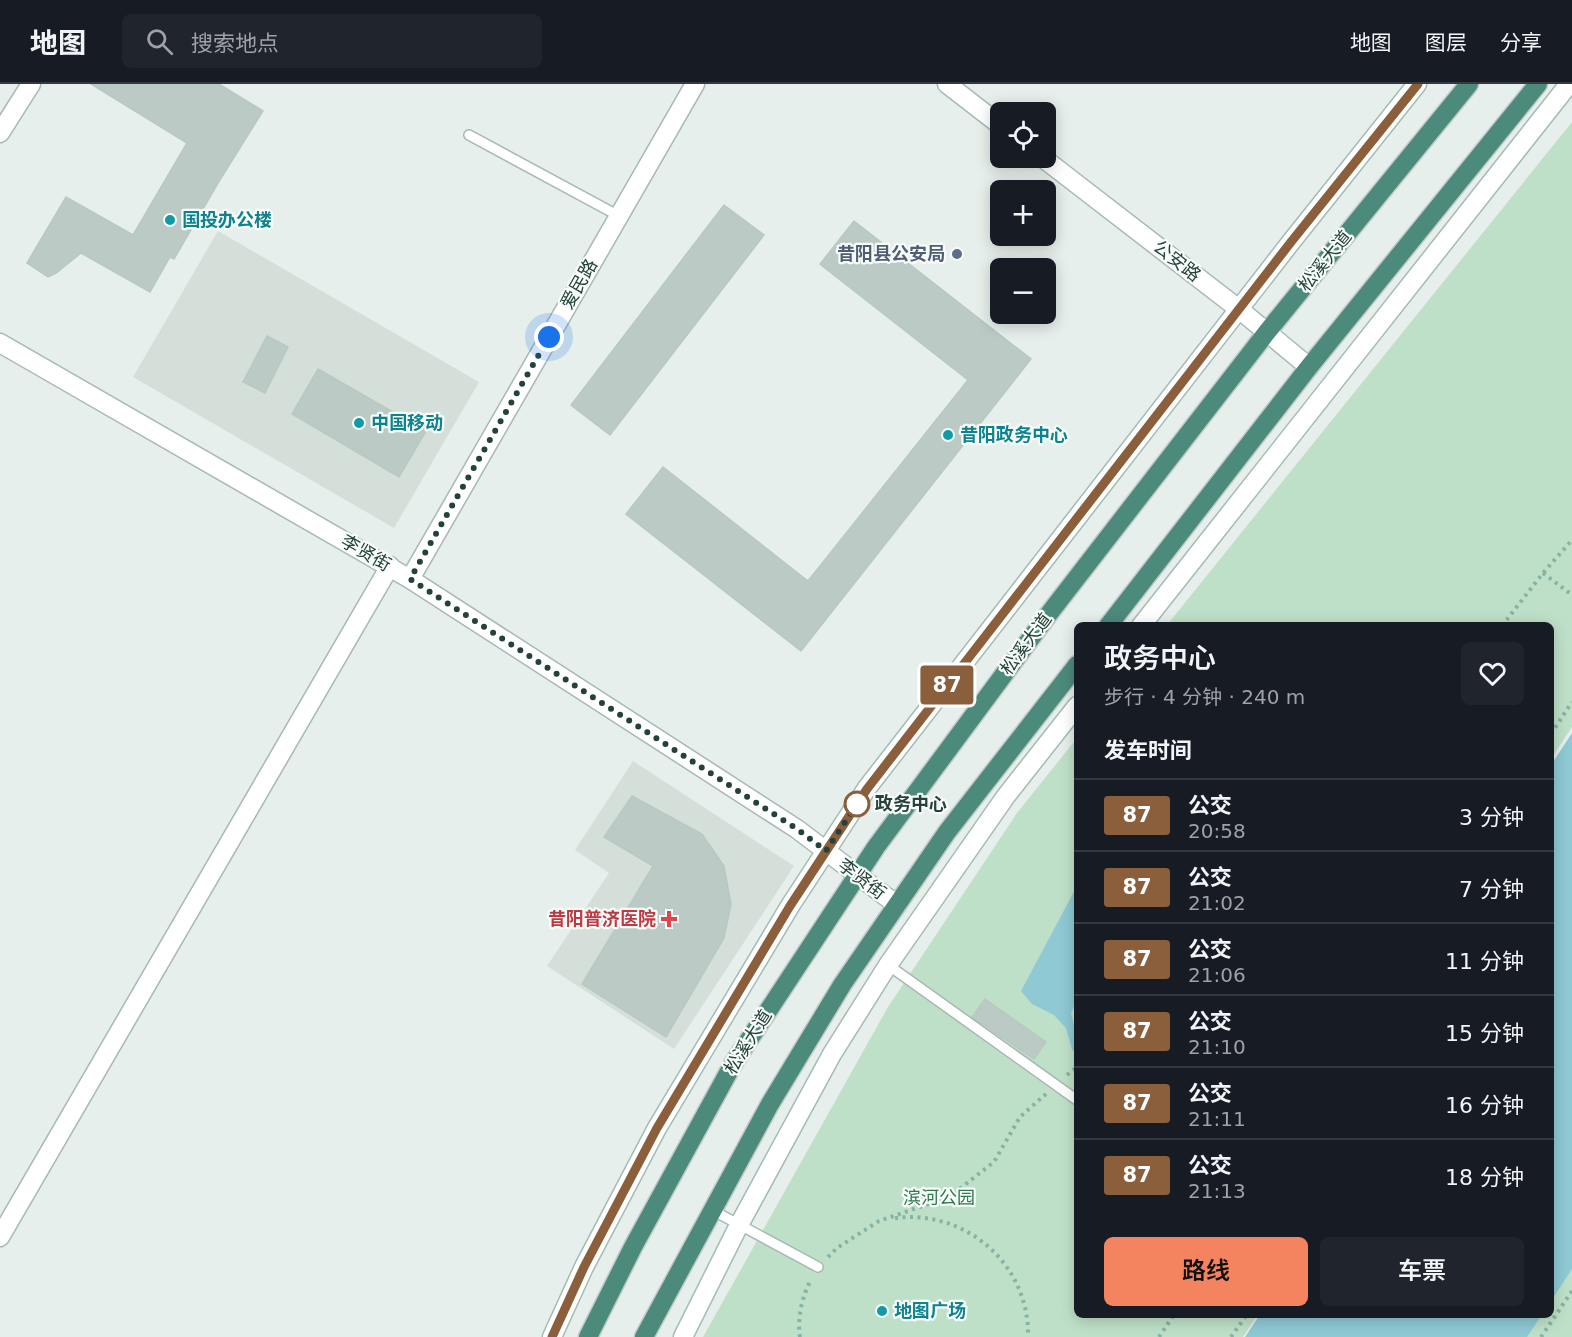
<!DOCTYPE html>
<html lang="zh">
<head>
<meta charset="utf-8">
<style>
  :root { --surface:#171b24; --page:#20242c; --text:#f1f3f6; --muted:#9ea1a6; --line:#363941; --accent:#f4845f }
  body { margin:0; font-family:"DejaVu Sans","Noto Sans SC",sans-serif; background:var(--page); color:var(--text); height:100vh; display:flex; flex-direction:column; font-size:22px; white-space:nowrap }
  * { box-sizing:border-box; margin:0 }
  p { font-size:20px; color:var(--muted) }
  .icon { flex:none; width:33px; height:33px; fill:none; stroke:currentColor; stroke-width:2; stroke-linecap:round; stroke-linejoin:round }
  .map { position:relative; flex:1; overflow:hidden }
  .sheet { position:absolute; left:1074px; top:538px; width:480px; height:696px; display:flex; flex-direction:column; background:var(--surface); border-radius:9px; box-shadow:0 3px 15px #0003 }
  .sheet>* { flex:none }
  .badge { padding:0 12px; border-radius:4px; font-size:21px; line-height:39px }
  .tools { position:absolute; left:990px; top:18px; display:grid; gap:12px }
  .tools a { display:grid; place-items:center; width:66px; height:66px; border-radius:9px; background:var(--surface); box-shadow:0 3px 15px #0003; font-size:30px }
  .you { position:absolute; width:30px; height:30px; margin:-15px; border:4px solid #fff; border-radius:50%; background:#1a73e8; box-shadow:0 0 0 9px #1a73e833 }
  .map>.badge { position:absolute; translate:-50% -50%; box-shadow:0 0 0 3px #fff }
  h2 { padding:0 30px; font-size:22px; line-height:54px }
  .round { display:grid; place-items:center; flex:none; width:63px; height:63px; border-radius:9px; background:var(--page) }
  .headline { display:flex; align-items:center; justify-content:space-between; height:102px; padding:0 30px }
  h1 { font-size:28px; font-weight:600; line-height:45px }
  .button { display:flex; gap:12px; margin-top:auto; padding:12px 30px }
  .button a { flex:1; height:69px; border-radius:9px; background:var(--accent); color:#111; font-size:24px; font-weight:600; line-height:69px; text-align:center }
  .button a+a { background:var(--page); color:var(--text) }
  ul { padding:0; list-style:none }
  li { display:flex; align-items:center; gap:18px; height:72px; padding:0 30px; border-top:2px solid var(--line) }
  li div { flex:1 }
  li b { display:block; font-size:22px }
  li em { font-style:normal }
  li .badge { min-width:66px; font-weight:700; text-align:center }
  header { display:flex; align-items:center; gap:36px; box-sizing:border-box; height:84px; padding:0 30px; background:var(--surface); border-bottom:2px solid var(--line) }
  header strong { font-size:28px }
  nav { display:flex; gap:33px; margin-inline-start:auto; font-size:21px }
  .search { width:420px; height:54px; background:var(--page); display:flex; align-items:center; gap:15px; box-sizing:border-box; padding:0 21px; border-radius:9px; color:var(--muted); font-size:22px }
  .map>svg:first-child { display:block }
</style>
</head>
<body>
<header>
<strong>地图</strong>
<div class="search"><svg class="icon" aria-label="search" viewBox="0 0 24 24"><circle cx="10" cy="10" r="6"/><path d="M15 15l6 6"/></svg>搜索地点</div>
<nav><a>地图</a><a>图层</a><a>分享</a></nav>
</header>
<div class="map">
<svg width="1572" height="1253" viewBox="0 0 1572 1253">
  <rect width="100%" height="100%" fill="#e6efeb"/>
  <!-- built -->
  <g fill="#d4dfda">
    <path d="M218 147 479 298 394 444 133 293Z"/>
    <path d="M633 677 794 782 674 965 547 882 609 789 575 766Z"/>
  </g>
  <!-- green -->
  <g fill="#bfe0c8">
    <path d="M1572 38V643L1551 675V542L1167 541Z"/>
    <path d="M1077 654V1232H1257L1243 1253H703L888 923 1017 729Z"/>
    <path d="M1572 1127V1253H1491L1505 1232H1551V1160Z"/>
  </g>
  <!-- water -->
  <g fill="#8ec9d4">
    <path d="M1572 649V1185L1551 1217V681Z"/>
    <path d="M1077 802V915L1071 929 1077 954V972L1072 965 1066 944 1054 931 1032 920 1021 907Z"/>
    <path d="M1259 1232H1541L1527 1253H1245Z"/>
  </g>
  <!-- building -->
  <g fill="#bbcac4" stroke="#b8c9c2" stroke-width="1.5">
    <path d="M91 0H219L263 27 218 99 174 175 170 173 150 208 81 169 56 189 48 193 27 179 66 113 133 151 187 59Z"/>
    <path d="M724 121 764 151 610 351 571 321Z"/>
    <path d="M854 137 1031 275 801 567 626 430 663 383 808 497 968 296 820 180Z"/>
    <path d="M267 252 288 263 265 309 243 298Z"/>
    <path d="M318 285 426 347 399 393 292 330Z"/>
    <path d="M632 712 702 750 724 782 731 820 724 854 666 953 582 900 653 782 604 753Z"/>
    <path d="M985 915 1046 958 1034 975 972 933Z"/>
  </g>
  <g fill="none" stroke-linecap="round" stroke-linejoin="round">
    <defs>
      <g id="service">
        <path d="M469 51 619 132"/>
        <path d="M888 881 1077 1016"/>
        <path d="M712 1126 818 1183"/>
      </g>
      <g id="tertiary">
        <path d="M947 0 1000 41"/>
        <path d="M0 49 31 0"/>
        <path d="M1043 74 1240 226 1309 283"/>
        <path d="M0 259 410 495 797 745 897 821"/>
        <path d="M410 495 695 0"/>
        <path d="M0 1153 390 482"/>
      </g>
      <g id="secondary">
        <path d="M1141 542 1569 0"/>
        <path d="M552 1253 584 1183 657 1044 790 822 867 704 1291 158 1417 0"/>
        <path d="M683 1253 739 1141 832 970 888 881 1006 712 1077 622"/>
      </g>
      <g id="trunk">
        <path d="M1108 542 1309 283 1538 0"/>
        <path d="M588 1253 633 1163 733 980 876 763 1048 531 1267 248 1469 0"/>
        <path d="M644 1253 770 1020 842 901 947 748 1077 581"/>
      </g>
    </defs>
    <!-- service casing -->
    <use href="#service" stroke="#a8b8b2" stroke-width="12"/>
    <!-- tertiary casing -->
    <use href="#tertiary" stroke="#a8b8b2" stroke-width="21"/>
    <!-- secondary casing -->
    <use href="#secondary" stroke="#a4bbb3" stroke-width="21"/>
    <!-- trunk casing -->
    <use href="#trunk" stroke="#c2cac8" stroke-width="21"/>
    <!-- path -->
    <g stroke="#86b3a5" stroke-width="4" stroke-dasharray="3 4.5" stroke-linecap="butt">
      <path d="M1543 489 1572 511"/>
      <path d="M1502 542 1543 489 1572 456"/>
      <path d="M1551 650 1572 618"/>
      <path d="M1067 991 1077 983"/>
      <path d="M895 1134C966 1125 1030 1181 1028 1253"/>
      <path d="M828 1173 837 1164 879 1137 949 1113 994 1078 1020 1033 1046 1010"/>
      <path d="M800 1253C797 1235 802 1212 811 1196"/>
      <path d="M1159 1253 1173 1232"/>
      <path d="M1231 1253 1246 1232"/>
      <path d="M1541 1253 1572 1207"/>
    </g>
    <!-- service -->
    <use href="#service" stroke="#fff" stroke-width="9"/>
    <!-- tertiary -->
    <use href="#tertiary" stroke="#fff" stroke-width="18"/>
    <!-- secondary -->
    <use href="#secondary" stroke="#fff" stroke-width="18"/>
    <!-- trunk -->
    <use href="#trunk" stroke="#4c8a7c" stroke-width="18"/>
  </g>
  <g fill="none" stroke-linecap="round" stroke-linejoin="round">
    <defs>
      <path id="line" d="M552 1253 584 1183 657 1044 790 822 867 705 1291 158 1418 0"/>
    </defs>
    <!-- line casing -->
    <use href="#line" stroke="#fff" stroke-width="14"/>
    <!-- line -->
    <use href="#line" stroke="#8b5e3c" stroke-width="9"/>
    <!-- walk -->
    <path stroke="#24423a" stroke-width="6" stroke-dasharray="0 10.8" d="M549 253 410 495 797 745 826 767 857 720"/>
  </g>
  <!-- markers -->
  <g fill="#0f9aa8" stroke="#f7fbf9" stroke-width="2">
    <circle cx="170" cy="136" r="6"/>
    <circle cx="359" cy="339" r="6"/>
    <circle cx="948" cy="351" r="6"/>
    <circle cx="882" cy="1227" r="6"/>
  </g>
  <circle fill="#5c6f8a" stroke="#f7fbf9" stroke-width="2" cx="957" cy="170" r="6"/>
  <circle fill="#fff" stroke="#8b5e3c" stroke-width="3" cx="857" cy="720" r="12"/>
  <path fill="#e0444e" stroke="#f7fbf9" stroke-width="2" d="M666 826h6v6h6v6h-6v6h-6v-6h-6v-6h6z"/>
  <g text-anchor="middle" stroke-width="4.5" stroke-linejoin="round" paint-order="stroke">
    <!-- culture labels -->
    <g font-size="18" font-weight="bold" fill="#0d838f" stroke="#f7fbf9" text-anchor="start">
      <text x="182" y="142">国投办公楼</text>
      <text x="371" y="345">中国移动</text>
      <text x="960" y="357">昔阳政务中心</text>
      <text x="894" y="1233">地图广场</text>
    </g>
    <!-- service labels -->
    <g font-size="18" font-weight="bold" fill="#4e5e75" stroke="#f7fbf9" text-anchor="end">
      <text x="945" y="176">昔阳县公安局</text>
    </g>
    <!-- street labels -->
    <g font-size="18" fill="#24423a" stroke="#f7fbf9">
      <text transform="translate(1177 177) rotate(38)" y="6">公安路</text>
      <text transform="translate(1325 177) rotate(-51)" y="6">松溪大道</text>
      <text transform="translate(579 200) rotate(-60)" y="6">爱民路</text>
      <text transform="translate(366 469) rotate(30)" y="6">李贤街</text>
      <text transform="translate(1026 560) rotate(-53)" y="6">松溪大道</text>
      <text transform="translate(862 795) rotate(37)" y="6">李贤街</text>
      <text transform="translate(748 958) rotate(-58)" y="6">松溪大道</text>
    </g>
    <!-- stop labels -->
    <g font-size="18" font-weight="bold" fill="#24423a" stroke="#f7fbf9" text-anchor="start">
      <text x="875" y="726">政务中心</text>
    </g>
    <!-- health labels -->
    <g font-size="18" font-weight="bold" fill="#be3a42" stroke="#f7fbf9" text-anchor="end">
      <text x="656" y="841">昔阳普济医院</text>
    </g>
    <!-- park labels -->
    <g font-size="18" fill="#2d7a4b" stroke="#f7fbf9">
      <text x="939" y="1120">滨河公园</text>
    </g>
  </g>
</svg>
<div class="tools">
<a><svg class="icon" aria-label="locate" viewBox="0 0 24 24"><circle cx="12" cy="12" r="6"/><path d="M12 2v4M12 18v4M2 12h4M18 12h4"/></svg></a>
<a>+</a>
<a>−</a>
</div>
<div class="you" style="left:549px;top:253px"></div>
<b class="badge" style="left:947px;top:601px;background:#8b5e3c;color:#fff">87</b>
<section class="sheet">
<div class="headline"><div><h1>政务中心</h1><p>步行 · 4 分钟 · 240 m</p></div><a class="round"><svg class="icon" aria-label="heart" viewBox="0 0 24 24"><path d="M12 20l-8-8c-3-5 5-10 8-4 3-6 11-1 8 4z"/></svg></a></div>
<h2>发车时间</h2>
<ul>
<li><span class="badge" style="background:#8b5e3c;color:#fff">87</span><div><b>公交</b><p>20:58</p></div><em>3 分钟</em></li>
<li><span class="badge" style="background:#8b5e3c;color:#fff">87</span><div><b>公交</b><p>21:02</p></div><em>7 分钟</em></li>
<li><span class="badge" style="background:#8b5e3c;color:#fff">87</span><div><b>公交</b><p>21:06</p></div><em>11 分钟</em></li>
<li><span class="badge" style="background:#8b5e3c;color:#fff">87</span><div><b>公交</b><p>21:10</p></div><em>15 分钟</em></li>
<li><span class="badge" style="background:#8b5e3c;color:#fff">87</span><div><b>公交</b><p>21:11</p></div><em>16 分钟</em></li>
<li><span class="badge" style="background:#8b5e3c;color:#fff">87</span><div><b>公交</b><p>21:13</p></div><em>18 分钟</em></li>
</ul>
<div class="button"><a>路线</a><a>车票</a></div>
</section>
</div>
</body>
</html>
